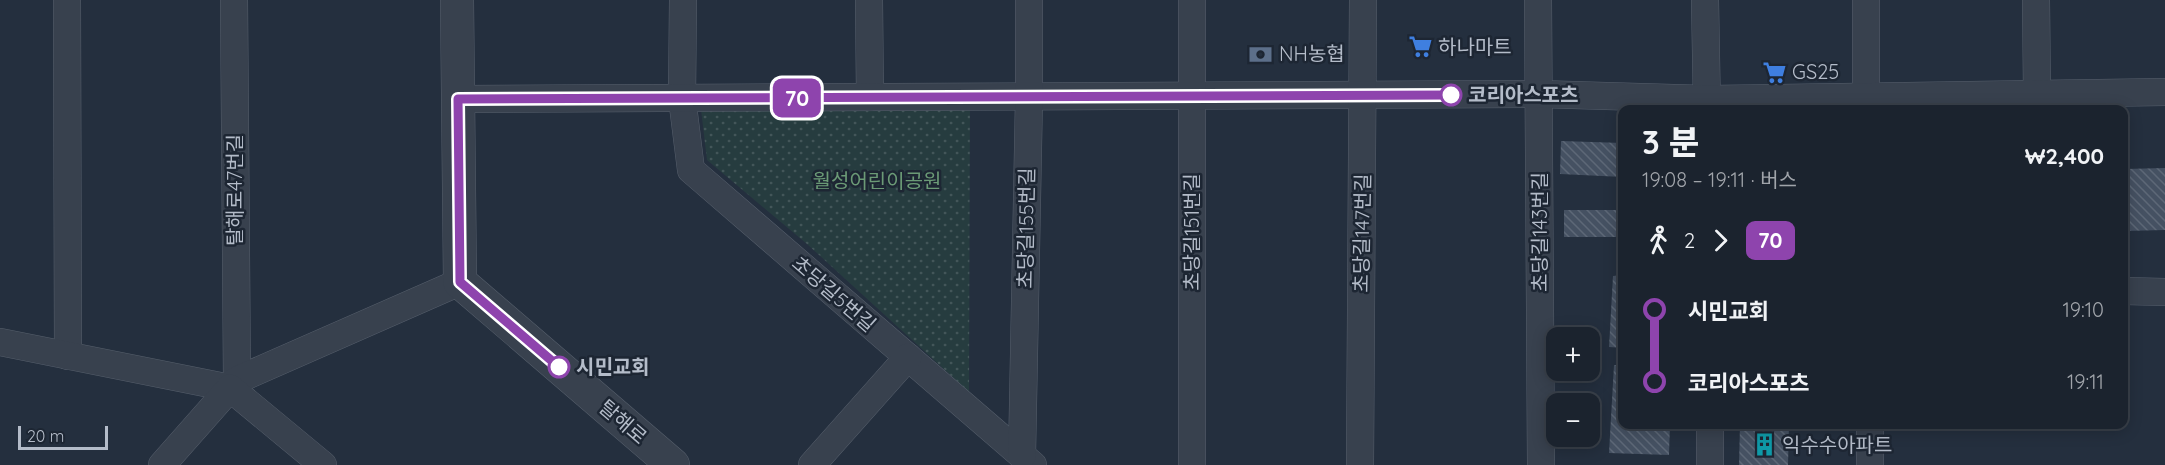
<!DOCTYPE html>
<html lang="ko">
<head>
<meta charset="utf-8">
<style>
  :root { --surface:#1b232e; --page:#282f3a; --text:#f1f3f6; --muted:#a0a4aa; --line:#39404a }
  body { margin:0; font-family:Quicksand,"Noto Sans KR",sans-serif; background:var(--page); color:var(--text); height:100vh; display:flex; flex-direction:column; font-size:22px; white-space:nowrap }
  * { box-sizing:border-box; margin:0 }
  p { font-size:20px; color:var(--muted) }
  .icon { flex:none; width:33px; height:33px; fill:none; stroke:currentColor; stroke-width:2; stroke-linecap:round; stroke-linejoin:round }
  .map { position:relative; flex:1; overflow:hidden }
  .panel { position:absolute; left:1618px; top:105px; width:510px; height:324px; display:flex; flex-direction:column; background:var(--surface); border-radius:12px; box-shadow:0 3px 15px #0003,0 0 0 2px var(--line) }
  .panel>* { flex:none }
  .badge { padding:0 12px; border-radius:9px; font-size:21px; line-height:39px }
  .fabs { position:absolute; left:1546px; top:327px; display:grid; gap:12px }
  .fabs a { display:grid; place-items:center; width:54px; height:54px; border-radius:12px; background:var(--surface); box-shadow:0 3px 15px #0003,0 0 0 2px var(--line); font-size:30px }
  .scale { position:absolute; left:18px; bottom:15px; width:90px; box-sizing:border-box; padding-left:6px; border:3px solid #b4bcc9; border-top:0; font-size:16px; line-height:21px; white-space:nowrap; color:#b4bcc9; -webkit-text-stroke:4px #1d2633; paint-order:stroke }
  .map>.badge { position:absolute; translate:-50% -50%; box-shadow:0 0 0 3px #fff }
  .legs { display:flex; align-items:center; gap:9px; height:66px; padding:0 24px; font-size:20px }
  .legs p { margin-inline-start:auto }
  .headline { display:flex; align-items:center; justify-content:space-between; height:102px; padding:0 24px }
  h1 { font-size:33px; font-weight:800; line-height:45px }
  ul { padding:0 24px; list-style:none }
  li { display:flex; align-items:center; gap:21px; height:72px; font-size:22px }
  li i { display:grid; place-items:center; width:9px; height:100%; margin:0 8px; background:currentColor }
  li i::after { content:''; width:15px; height:15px; margin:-8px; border:4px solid; border-radius:50%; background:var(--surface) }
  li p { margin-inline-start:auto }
  li:first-child i { background:linear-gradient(#0000 50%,currentColor 0) }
  li:last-child i { background:linear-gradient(currentColor 50%,#0000 0) }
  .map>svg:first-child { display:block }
</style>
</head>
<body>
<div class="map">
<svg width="2165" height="465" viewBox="0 0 2165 465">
  <defs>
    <pattern id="green-dots" width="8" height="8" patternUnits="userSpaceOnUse" patternTransform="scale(1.5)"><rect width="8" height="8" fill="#263c3f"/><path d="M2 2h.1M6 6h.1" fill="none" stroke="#435659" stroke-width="1.8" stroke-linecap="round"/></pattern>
    <pattern id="building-back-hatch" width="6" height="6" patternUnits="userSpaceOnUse" patternTransform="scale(1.5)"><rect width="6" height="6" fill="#455162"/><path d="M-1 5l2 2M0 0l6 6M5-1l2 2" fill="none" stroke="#5d6877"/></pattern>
  </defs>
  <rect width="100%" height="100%" fill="#242f3e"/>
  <!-- green -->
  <path fill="url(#green-dots)" d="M698 84 970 89 969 392 807 244 707 160Z"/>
  <!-- building -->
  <g fill="url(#building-back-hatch)">
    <path d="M1561 141 1623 143V177L1560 174Z"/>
    <path d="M2165 168V230L2124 231V169Z"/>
    <rect x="1564" y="210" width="59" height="27"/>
    <path d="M1623 275V348L1609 347 1613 276Z"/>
    <path d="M1614 365H1623V424H1670L1669 455 1609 453Z"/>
    <path d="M1740 424H1789L1788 465H1739Z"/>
  </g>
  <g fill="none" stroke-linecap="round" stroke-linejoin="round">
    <defs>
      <g id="minor">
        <path d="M67 0 68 356"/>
        <path d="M234 0 237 380"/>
        <path d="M683 0 682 98 691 170 1033 465"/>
        <path d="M869 0 870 97"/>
        <path d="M1538 0 1541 465"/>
        <path d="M1705 0 1707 110"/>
        <path d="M1866 0V110"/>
        <path d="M2036 0 2037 92"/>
        <path d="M458 99 1539 94 1707 99 2165 92"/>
        <path d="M2124 291 2165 292"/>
        <path d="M0 342 230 388 237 380 460 282"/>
        <path d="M1710 424V465"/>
        <path d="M1870 424V465"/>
        <path d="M1022 456 1029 97V0"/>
        <path d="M162 465 230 388 323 465"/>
        <path d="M812 465 908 357"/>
        <path d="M1192 465V0"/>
        <path d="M1360 465 1363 0"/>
      </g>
      <path id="tertiary" d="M457 0 460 282 673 465"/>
    </defs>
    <!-- minor casing -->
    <use href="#minor" stroke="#565f6c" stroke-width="28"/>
    <!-- tertiary casing -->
    <use href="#tertiary" stroke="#565f6c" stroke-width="34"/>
    <!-- minor -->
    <use href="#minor" stroke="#38414e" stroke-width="27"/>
    <!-- tertiary -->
    <use href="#tertiary" stroke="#38414e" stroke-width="33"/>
  </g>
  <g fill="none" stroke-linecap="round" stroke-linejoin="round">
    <defs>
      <path id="line-1" d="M559 367 460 282 458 99 1451 95"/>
    </defs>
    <!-- line-1 casing -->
    <use href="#line-1" stroke="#fff" stroke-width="14"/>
    <!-- line-1 -->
    <use href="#line-1" stroke="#8e44ad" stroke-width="9"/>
  </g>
  <!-- icons -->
  <defs>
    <symbol id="supermarket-bare" viewBox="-9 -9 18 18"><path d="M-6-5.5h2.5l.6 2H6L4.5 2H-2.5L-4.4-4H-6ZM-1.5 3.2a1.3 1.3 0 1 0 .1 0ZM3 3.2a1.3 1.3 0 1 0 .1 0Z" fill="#3f7fe0" stroke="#1d2633" stroke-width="2.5" paint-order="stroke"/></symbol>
    <symbol id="bank-bare" viewBox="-9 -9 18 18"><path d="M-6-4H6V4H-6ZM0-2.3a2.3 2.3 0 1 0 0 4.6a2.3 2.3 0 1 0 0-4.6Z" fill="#5c6f8a" stroke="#1d2633" stroke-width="2.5" paint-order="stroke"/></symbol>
    <symbol id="building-bare" viewBox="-9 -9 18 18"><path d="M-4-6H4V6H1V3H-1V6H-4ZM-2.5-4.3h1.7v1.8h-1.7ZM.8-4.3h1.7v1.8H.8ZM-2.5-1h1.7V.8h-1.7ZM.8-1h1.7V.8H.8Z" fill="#0f9aa8" stroke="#1d2633" stroke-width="2.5" paint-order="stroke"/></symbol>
  </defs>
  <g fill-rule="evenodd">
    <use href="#supermarket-bare" x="1404" y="30" width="33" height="33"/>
    <use href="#bank-bare" x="1244" y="38" width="33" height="33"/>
    <use href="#supermarket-bare" x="1758" y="56" width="33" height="33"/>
    <use href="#building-bare" x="1748" y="428" width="33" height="33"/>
  </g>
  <!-- markers -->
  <g fill="#fff" stroke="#8e44ad" stroke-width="3">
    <circle cx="1451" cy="95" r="10"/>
    <circle cx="559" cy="367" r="10"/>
  </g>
  <g text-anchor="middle" stroke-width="5" stroke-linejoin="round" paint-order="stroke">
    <!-- poi labels -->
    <g font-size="20" fill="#b4bcc9" stroke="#1d2633" text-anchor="start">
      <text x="1438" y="54">하나마트</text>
      <text x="1279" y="61">NH농협</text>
      <text x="1792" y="79">GS25</text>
      <text x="1782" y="452">익수수아파트</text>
    </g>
    <!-- stop labels -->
    <g font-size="20" font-weight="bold" fill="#b4bcc9" stroke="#1d2633" text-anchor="start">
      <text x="1468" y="102">코리아스포츠</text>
      <text x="576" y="374">시민교회</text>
    </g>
    <!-- park labels -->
    <g font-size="20" fill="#6b9a76" stroke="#1d2633">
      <text x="877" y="188">월성어린이공원</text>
    </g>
    <!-- street labels -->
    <g font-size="20" fill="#b4bcc9" stroke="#1d2633">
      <text transform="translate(235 190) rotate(-90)" y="7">탈해로47번길</text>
      <text transform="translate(1026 228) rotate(-89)" y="7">초당길155번길</text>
      <text transform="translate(1192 232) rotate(-90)" y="7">초당길151번길</text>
      <text transform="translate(1540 232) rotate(-90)" y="7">초당길143번길</text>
      <text transform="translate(1362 233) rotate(-89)" y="7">초당길147번길</text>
      <text transform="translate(834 294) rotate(41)" y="7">초당길5번길</text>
      <text transform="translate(623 422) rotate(41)" y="7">탈해로</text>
    </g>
  </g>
</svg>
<div class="fabs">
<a>+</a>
<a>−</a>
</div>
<div class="scale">20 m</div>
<b class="badge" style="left:797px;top:98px;background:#8e44ad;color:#fff">70</b>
<section class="panel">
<div class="headline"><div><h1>3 분</h1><p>19:08 – 19:11 · 버스</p></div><b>₩2,400</b></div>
<div class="legs"><svg class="icon" aria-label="walk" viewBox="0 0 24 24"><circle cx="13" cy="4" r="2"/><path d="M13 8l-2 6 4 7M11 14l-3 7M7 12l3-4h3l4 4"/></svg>2<svg class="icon" aria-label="forward" viewBox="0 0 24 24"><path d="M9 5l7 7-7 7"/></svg><b class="badge" style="background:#8e44ad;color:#fff">70</b></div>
<ul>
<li><i style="color:#8e44ad"></i><b>시민교회</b><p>19:10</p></li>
<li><i style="color:#8e44ad"></i><b>코리아스포츠</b><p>19:11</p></li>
</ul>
</section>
</div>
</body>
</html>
